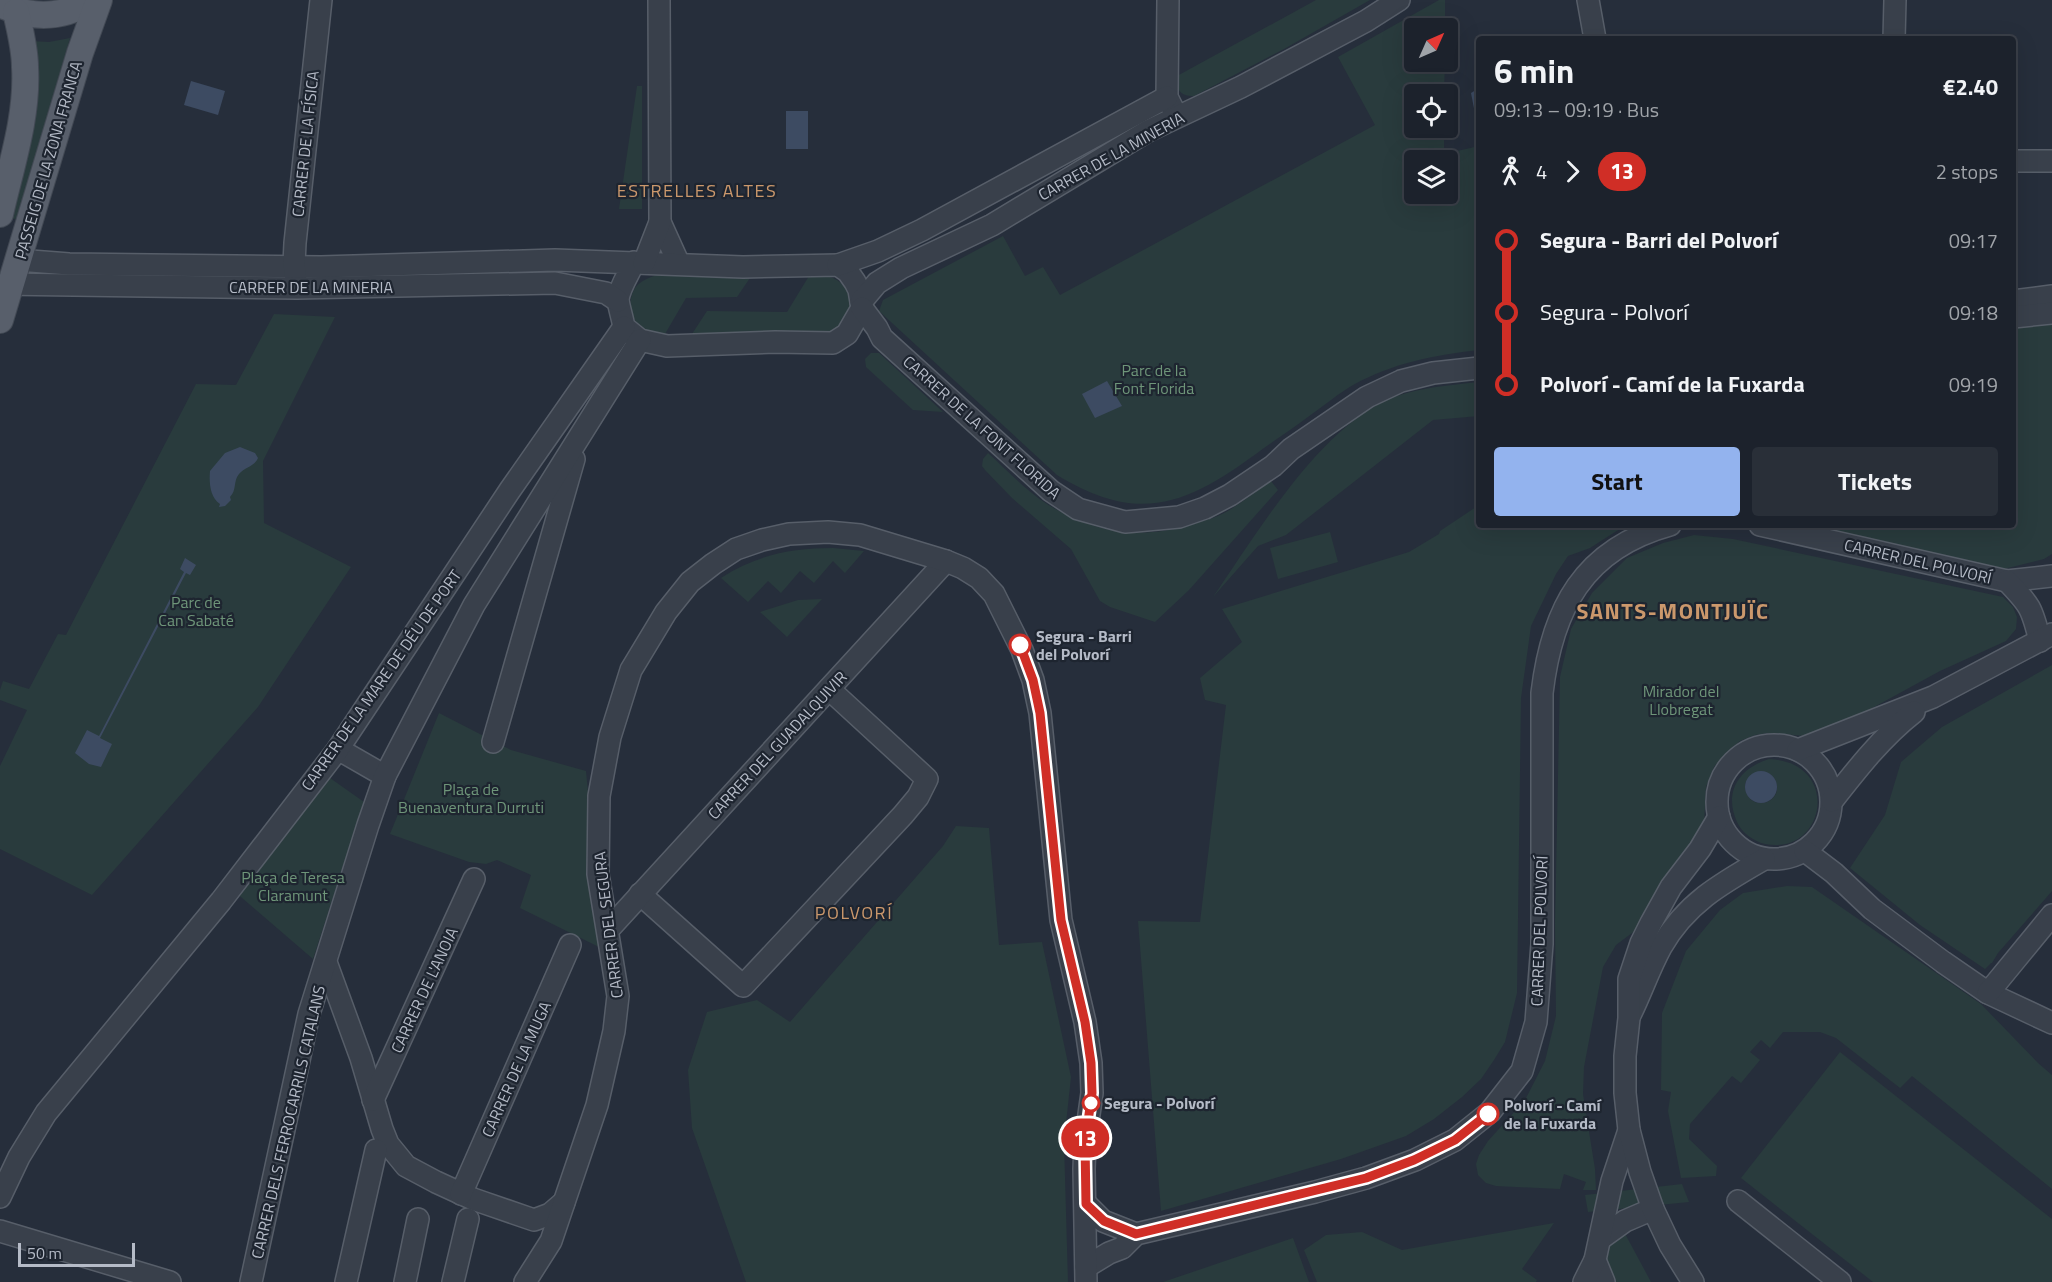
<!DOCTYPE html>
<html lang="en">
<head>
<meta charset="utf-8">
<style>
  :root { --surface:#1c222c; --page:#292f38; --text:#f1f3f6; --muted:#a0a4a9; --line:#3a3f48; --accent:#93b3ee }
  body { margin:0; font-family:"Titillium Web",sans-serif; background:var(--page); color:var(--text); height:100vh; display:flex; flex-direction:column; font-size:22px; white-space:nowrap }
  * { box-sizing:border-box; margin:0 }
  p { font-size:20px; color:var(--muted) }
  .icon { flex:none; width:33px; height:33px; fill:none; stroke:currentColor; stroke-width:2; stroke-linecap:round; stroke-linejoin:round }
  .map { position:relative; flex:1; overflow:hidden }
  .sheet { position:absolute; left:1476px; top:36px; width:540px; height:492px; display:flex; flex-direction:column; background:var(--surface); border-radius:6px; box-shadow:0 6px 24px #0002,0 0 0 2px var(--line) }
  .sheet>* { flex:none }
  .badge { padding:0 12px; border-radius:20px; font-size:21px; line-height:39px }
  .needle { width:39px; rotate:45deg }
  .controls { position:absolute; left:1404px; top:18px; display:grid; gap:12px }
  .controls a { display:grid; place-items:center; width:54px; height:54px; border-radius:6px; background:var(--surface); box-shadow:0 6px 24px #0002,0 0 0 2px var(--line); font-size:30px }
  .scale { position:absolute; left:18px; bottom:15px; width:117px; box-sizing:border-box; padding-left:6px; border:3px solid #b5bbc7; border-top:0; font-size:16px; line-height:21px; white-space:nowrap; color:#b5bbc7; -webkit-text-stroke:4px #1e2530; paint-order:stroke }
  .map>.badge { position:absolute; translate:-50% -50%; box-shadow:0 0 0 3px #fff }
  .legs { display:flex; align-items:center; gap:9px; height:66px; padding:0 18px; font-size:20px }
  .legs p { margin-inline-start:auto }
  .summary { display:flex; align-items:center; justify-content:space-between; height:102px; padding:0 18px }
  h1 { font-size:33px; font-weight:700; line-height:45px }
  .cta { display:flex; gap:12px; margin-top:auto; padding:12px 18px }
  .cta a { flex:1; height:69px; border-radius:6px; background:var(--accent); color:#111; font-size:24px; font-weight:700; line-height:69px; text-align:center }
  .cta a+a { background:var(--page); color:var(--text) }
  ul { padding:0 18px; list-style:none }
  li { display:flex; align-items:center; gap:21px; height:72px; font-size:22px }
  li i { display:grid; place-items:center; width:9px; height:100%; margin:0 8px; background:currentColor }
  li i::after { content:''; width:15px; height:15px; margin:-8px; border:4px solid; border-radius:50%; background:var(--surface) }
  li p { margin-inline-start:auto }
  li:first-child i { background:linear-gradient(#0000 50%,currentColor 0) }
  li:last-child i { background:linear-gradient(currentColor 50%,#0000 0) }
  .map>svg:first-child { display:block }
</style>
</head>
<body>
<div class="map">
<svg width="2052" height="1282" viewBox="0 0 2052 1282">
  <rect width="100%" height="100%" fill="#262e3b"/>
  <!-- green -->
  <g fill="#293b3d" fill-rule="evenodd">
    <path d="M1316 0H1370L1284 49 1194 96C1180 96 1179 91 1174 79L1177 76Z"/>
    <path d="M1439 0H1445V28H1414V62H1445L1444 94H1414V128H1444V154L1479 146V350C1434 355 1393 363 1353 385 1339 393 1325 405 1312 414 1296 426 1280 437 1264 448 1190 503 1142 527 1057 475L879 311 883 300 1003 236 1025 276 1043 267 1060 295 1375 125 1338 57ZM1414 160H1448V194H1414Z"/>
    <path d="M70 38 17 219 7 218 30 41 49 42Z"/>
    <path d="M637 86H642V209H619Z"/>
    <path d="M656 275H752L737 297 686 298 665 334C659 334 652 334 646 331 631 323 626 302 635 288 640 281 649 278 656 275Z"/>
    <path d="M809 276C817 276 826 275 833 278 862 292 852 328 823 334H692L707 311 787 312Z"/>
    <path d="M274 314 335 317 263 461 264 523 351 567 258 707 92 895 0 849V766L27 710 0 700V690L3 681 29 689 58 634 66 635 196 384 236 385Z"/>
    <path d="M2052 323V554L2044 559 2004 569 1804 525H2013V328Z"/>
    <path d="M871 353H879L943 412 913 410 866 367 865 359Z"/>
    <path d="M1479 382V416L1433 420 1286 535 1258 546 1213 597C1256 535 1323 421 1397 396 1423 387 1452 385 1479 382Z"/>
    <path d="M988 453C1007 470 1025 490 1047 504 1090 532 1142 541 1191 524 1202 521 1216 518 1226 512 1242 503 1256 491 1271 481L1278 490 1189 590 1155 622 1110 607 1100 601 1071 549 1012 498 985 470 982 466 983 459Z"/>
    <path d="M1479 505V525H1626L1590 548 1568 556 1556 574 1531 626 1521 698 1517 993 1505 1042 1494 1060 1481 1079 1462 1097 1434 1119 1406 1136 1341 1159 1161 1211 1138 921 1200 922 1226 705 1205 700 1200 678 1242 642 1222 609 1409 552 1439 534 1440 531Z"/>
    <path d="M1330 532 1338 562 1278 579 1270 548Z"/>
    <path d="M1694 535 1733 539 2003 597 2013 607 2017 617 2016 629 2006 641 1940 671 1832 730 1805 736 1768 733 1755 735 1740 741 1727 752 1714 767 1706 787 1704 825 1640 927 1616 945 1603 967 1584 1067 1583 1094 1595 1169 1596 1190H1583L1586 1182 1564 1174 1560 1189 1496 1186 1486 1183 1478 1175 1476 1164 1479 1155 1488 1141 1525 1100 1545 1061 1556 1016 1555 924 1560 677 1571 629 1592 593 1627 558 1663 543Z"/>
    <path d="M833 548 864 551 845 573 833 561 814 583 800 571 781 593 768 581 748 602 721 578C756 555 792 548 833 548Z"/>
    <path d="M822 599 787 637 760 612 798 600Z"/>
    <path d="M2052 665V891L1998 953 1992 963H1991L1985 969 1920 925 1850 868 1885 815 1901 762 1942 727Z"/>
    <path d="M439 713 511 750 586 771 603 949 520 908 531 875 497 860 486 864 469 862 390 834Z"/>
    <path d="M1769 759C1842 762 1826 856 1765 844 1753 841 1742 833 1737 822 1723 791 1740 768 1769 759ZM1761 771C1768 772 1774 775 1776 782 1784 805 1744 814 1745 783Z"/>
    <path d="M330 778 364 802 313 959 234 891Z"/>
    <path d="M956 826 989 828 999 945 1042 942 1071 1077 1064 1142 1068 1282H746L692 1128 688 1070 707 1012 757 1000 790 1022 943 846Z"/>
    <path d="M1787 886 1812 887 1981 1004 2038 1063 2052 1075V1189L1912 1076 1900 1088 1836 1038 1820 1032H1783L1770 1048 1761 1040 1750 1052 1760 1060 1741 1083 1732 1076 1690 1124 1689 1139 1717 1166 1716 1176 1681 1178 1668 1111 1671 1092 1661 1090 1662 1013 1686 951 1720 910 1743 893Z"/>
    <path d="M1840 1052 2052 1219V1282H1873L1741 1178Z"/>
    <path d="M1682 1184 1689 1202 1588 1212 1585 1195Z"/>
    <path d="M1554 1223 1522 1269 1537 1280 1536 1282H1317L1304 1250 1326 1235 1362 1232 1402 1250Z"/>
    <path d="M1623 1230 1651 1282H1616C1599 1259 1606 1248 1623 1230Z"/>
    <path d="M1293 1238 1309 1282H1163Z"/>
  </g>
  <!-- water -->
  <g fill="#3d4b62">
    <path d="M191 81 225 91 218 115 184 105Z"/>
    <path d="M1479 88V134L1471 93Z"/>
    <rect x="786" y="111" width="22" height="38"/>
    <path d="M1107 381 1122 406 1095 418 1082 394Z"/>
    <path d="M240 447 255 453 258 458C255 466 245 467 239 474 233 481 237 490 230 497L231 500 225 506 219 507 220 504C210 497 209 483 210 471L225 453Z"/>
    <path d="M185 558 196 565 190 575 186 573 100 738 112 744 101 767 89 764 75 753 87 730 99 736 184 572 180 569Z"/>
    <circle cx="1761" cy="787" r="16"/>
  </g>
  <g fill="none" stroke-linecap="round" stroke-linejoin="round">
    <defs>
      <g id="minor">
        <path d="M1168 0 1167 97 1173 109"/>
        <path d="M1588 0 1595 39"/>
        <path d="M1894 39 1895 0"/>
        <path d="M2013 161H2052"/>
        <path d="M660 222 679 264"/>
        <path d="M18 260 69 264 321 267 555 260 743 267 838 265 848 272 855 282 859 290 862 308 847 334 833 343 775 342 667 346 640 340 624 327C623 320 618 304 618 299 620 286 629 274 634 262"/>
        <path d="M644 263 660 222 659 0"/>
        <path d="M838 265 878 251 922 230 1167 97"/>
        <path d="M296 280 294 264 295 243 321 0"/>
        <path d="M0 284 297 288 555 283 606 293 618 301"/>
        <path d="M2013 301 2052 296"/>
        <path d="M861 302 877 283 901 268 992 225 1148 131 1241 87 1366 21 1399 0"/>
        <path d="M862 308 877 328 882 338 1051 491 1078 509 1125 522 1179 517 1205 508 1230 495 1273 466 1291 449 1367 397 1401 381 1433 373 1479 368"/>
        <path d="M2013 317 2052 313"/>
        <path d="M1760 525 2007 581 2052 576"/>
        <path d="M2007 581C2030 605 2032 608 2040 641"/>
        <path d="M493 742 574 459"/>
        <circle cx="1774" cy="802" r="57"/>
        <path d="M338 749 385 776"/>
        <path d="M1798 750 1933 697 2052 634"/>
        <path d="M1832 801C1857 769 1882 737 1914 712"/>
        <path d="M1805 851 1834 873 1872 909 1943 962 1988 993 2052 1023"/>
        <path d="M640 894 743 986 903 815 918 797 927 779 829 689"/>
        <path d="M608 930 946 561"/>
        <path d="M326 962 361 1058 382 1129 388 1144 406 1166 436 1182 473 1199 534 1220 550 1214 564 1202"/>
        <path d="M1988 993 2052 915"/>
        <path d="M1630 1015C1641 993 1649 969 1661 947 1686 903 1722 883 1764 859"/>
        <path d="M373 1100 474 879"/>
        <path d="M461 1194 570 945"/>
        <path d="M0 1197 19 1157 46 1113 221 901 338 749 510 490 624 327"/>
        <path d="M1738 1201 1840 1282"/>
        <path d="M1086 1204 1103 1221 1136 1234"/>
        <path d="M0 1231 170 1282"/>
        <path d="M1600 1239 1625 1221 1653 1209"/>
        <path d="M1595 1260 1604 1282"/>
        <path d="M1086 1267 1109 1253 1122 1248 1136 1234 1315 1192 1366 1178 1415 1160 1455 1140 1490 1112 1522 1071 1536 1022 1542 944V693C1552 609 1583 549 1670 525"/>
        <path d="M251 1282 309 1014 368 825 385 776 474 605 640 340"/>
        <path d="M346 1282 376 1150"/>
        <path d="M405 1282 418 1219"/>
        <path d="M453 1282 468 1219"/>
        <path d="M525 1282 551 1241 597 1105 614 1031 618 996 598 874 599 796 610 737 631 670 666 612 690 582 713 564 736 549 762 540 789 534 828 532 860 535 946 561 963 568 979 578 994 594 1022 650 1033 680 1040 713 1061 920 1085 1022 1091 1063 1092 1093 1085 1143 1084 1169 1086 1282"/>
        <path d="M1584 1282 1595 1260 1612 1181 1629 1130"/>
        <path d="M1693 1282 1670 1245 1653 1209 1640 1172 1629 1130 1625 1093V1056L1629 1018V979L1641 943 1651 923 1671 887 1700 849 1719 817"/>
      </g>
      <g id="major">
        <path d="M0 4C31 19 62 19 92 0"/>
        <path d="M0 214C11 166 28 116 25 67 25 49 20 30 16 12"/>
        <path d="M0 320 80 53 99 0"/>
      </g>
    </defs>
    <!-- minor casing -->
    <use href="#minor" stroke="#575e69" stroke-width="24"/>
    <!-- major casing -->
    <use href="#major" stroke="#424954" stroke-width="28"/>
    <!-- minor -->
    <use href="#minor" stroke="#39404b" stroke-width="21"/>
    <!-- major -->
    <use href="#major" stroke="#585f6b" stroke-width="26"/>
  </g>
  <g fill="none" stroke-linecap="round" stroke-linejoin="round">
    <defs>
      <path id="line-1" d="M1020 645 1033 680 1040 713 1061 920 1085 1022 1091 1063 1092 1093 1085 1143 1086 1204 1104 1221 1136 1234 1366 1178 1414 1160 1455 1140 1488 1114"/>
    </defs>
    <!-- line-1 casing -->
    <use href="#line-1" stroke="#fff" stroke-width="14"/>
    <!-- line-1 -->
    <use href="#line-1" stroke="#d02e26" stroke-width="9"/>
  </g>
  <!-- markers -->
  <g fill="#fff" stroke="#d02e26" stroke-width="3">
    <circle cx="1020" cy="645" r="10"/>
    <circle cx="1091" cy="1103" r="8"/>
    <circle cx="1488" cy="1114" r="10"/>
  </g>
  <g text-anchor="middle" stroke-width="4.5" stroke-linejoin="round" paint-order="stroke">
    <!-- street labels -->
    <g font-size="16" fill="#b5bbc7" stroke="#1e2530">
      <text transform="translate(305 144) rotate(-84)" y="6">CARRER DE LA FÍSICA</text>
      <text transform="translate(1111 156) rotate(-29)" y="6">CARRER DE LA MINERIA</text>
      <text transform="translate(48 160) rotate(-74)" y="6">PASSEIG DE LA ZONA FRANCA</text>
      <text x="311" y="293">CARRER DE LA MINERIA</text>
      <text transform="translate(982 427) rotate(42)" y="6">CARRER DE LA FONT FLORIDA</text>
      <text transform="translate(1918 561) rotate(13)" y="6">CARRER DEL POLVORÍ</text>
      <text transform="translate(381 680) rotate(-55)" y="6">CARRER DE LA MARE DE DÉU DE PORT</text>
      <text transform="translate(777 745) rotate(-47)" y="6">CARRER DEL GUADALQUIVIR</text>
      <text transform="translate(608 925) rotate(-97)" y="6">CARRER DEL SEGURA</text>
      <text transform="translate(1539 931) rotate(-88)" y="6">CARRER DEL POLVORÍ</text>
      <text transform="translate(424 990) rotate(-65)" y="6">CARRER DE L'ANOIA</text>
      <text transform="translate(516 1069) rotate(-66)" y="6">CARRER DE LA MUGA</text>
      <text transform="translate(288 1122) rotate(-77)" y="6">CARRER DELS FERROCARRILS CATALANS</text>
    </g>
    <!-- park labels -->
    <g font-size="16" fill="#6e9579" stroke="#1e2530">
      <text x="1154" y="376">Parc de la<tspan x="1154" dy="18">Font Florida</tspan></text>
      <text x="196" y="608">Parc de<tspan x="196" dy="18">Can Sabaté</tspan></text>
      <text x="1681" y="697">Mirador del<tspan x="1681" dy="18">Llobregat</tspan></text>
      <text x="471" y="795">Plaça de<tspan x="471" dy="18">Buenaventura Durruti</tspan></text>
      <text x="293" y="883">Plaça de Teresa<tspan x="293" dy="18">Claramunt</tspan></text>
    </g>
    <!-- stop labels -->
    <g font-size="16" font-weight="bold" fill="#b5bbc7" stroke="#1e2530" text-anchor="start">
      <text x="1036" y="642">Segura - Barri<tspan x="1036" dy="18">del Polvorí</tspan></text>
      <text x="1104" y="1109">Segura - Polvorí</text>
      <text x="1504" y="1111">Polvorí - Camí<tspan x="1504" dy="18">de la Fuxarda</tspan></text>
    </g>
    <!-- neighbourhood labels -->
    <g font-size="18" letter-spacing="1.5" fill="#cb986c" stroke="#1e2530">
      <text x="697" y="197">ESTRELLES ALTES</text>
      <text x="854" y="919">POLVORÍ</text>
    </g>
    <!-- district labels -->
    <g font-size="22" font-weight="bold" letter-spacing="1.5" fill="#cb986c" stroke="#1e2530">
      <text x="1673" y="619">SANTS-MONTJUÏC</text>
    </g>
  </g>
</svg>
<div class="controls">
<a><svg class="needle" viewBox="-14 -14 28 28"><path d="M0-13l5 13h-10z" fill="#e53935"/><path d="M0 13l5-13h-10z" fill="#a0a4a9"/></svg></a>
<a><svg class="icon" aria-label="locate" viewBox="0 0 24 24"><circle cx="12" cy="12" r="6"/><path d="M12 2v4M12 18v4M2 12h4M18 12h4"/></svg></a>
<a><svg class="icon" aria-label="layers" viewBox="0 0 24 24"><path d="M12 4l9 5-9 5-9-5zM3 14l9 5 9-5"/></svg></a>
</div>
<div class="scale">50 m</div>
<b class="badge" style="left:1085px;top:1138px;background:#d02e26;color:#fff">13</b>
<section class="sheet">
<div class="summary"><div><h1>6 min</h1><p>09:13 – 09:19 · Bus</p></div><b>€2.40</b></div>
<div class="legs"><svg class="icon" aria-label="walk" viewBox="0 0 24 24"><circle cx="13" cy="4" r="2"/><path d="M13 8l-2 6 4 7M11 14l-3 7M7 12l3-4h3l4 4"/></svg>4<svg class="icon" aria-label="forward" viewBox="0 0 24 24"><path d="M9 5l7 7-7 7"/></svg><b class="badge" style="background:#d02e26;color:#fff">13</b><p>2 stops</p></div>
<ul>
<li><i style="color:#d02e26"></i><b>Segura - Barri del Polvorí</b><p>09:17</p></li>
<li><i style="color:#d02e26"></i><span>Segura - Polvorí</span><p>09:18</p></li>
<li><i style="color:#d02e26"></i><b>Polvorí - Camí de la Fuxarda</b><p>09:19</p></li>
</ul>
<div class="cta"><a>Start</a><a>Tickets</a></div>
</section>
</div>
</body>
</html>
